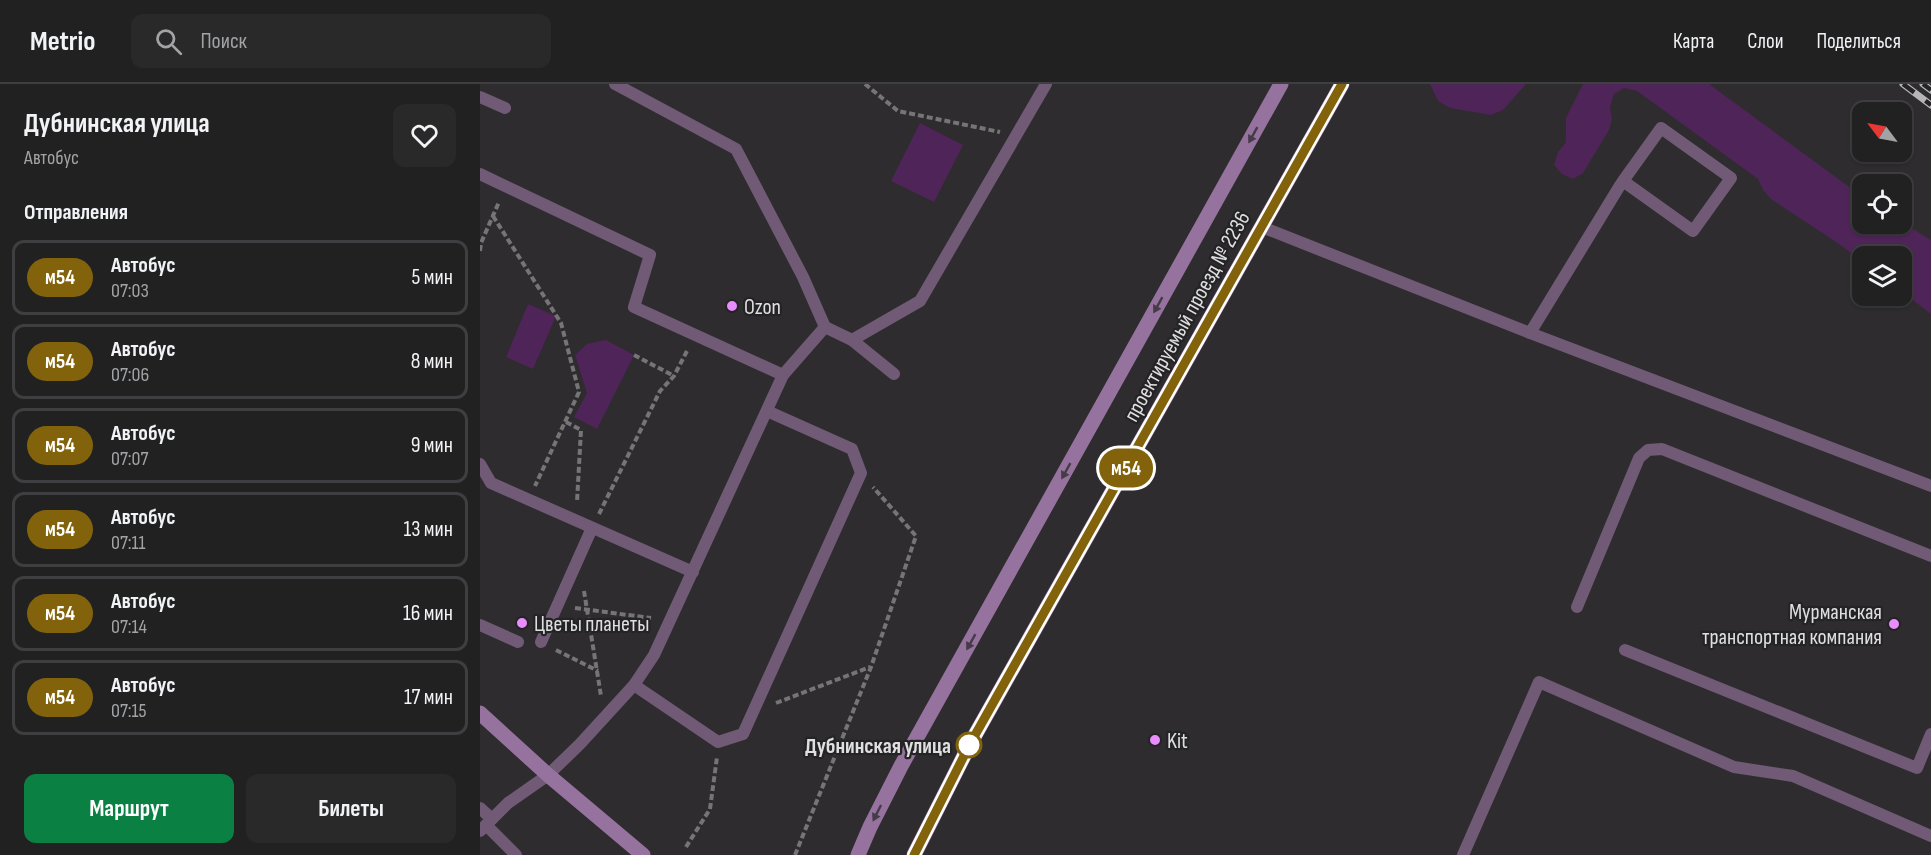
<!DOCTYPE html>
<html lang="ru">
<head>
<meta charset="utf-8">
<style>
  :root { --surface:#222122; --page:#2a292a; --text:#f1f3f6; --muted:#a2a3a5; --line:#3f3e40; --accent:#0b8043 }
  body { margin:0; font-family:"Sofia Sans Condensed",sans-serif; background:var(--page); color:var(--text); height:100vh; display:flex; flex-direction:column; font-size:22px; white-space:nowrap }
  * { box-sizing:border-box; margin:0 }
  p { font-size:20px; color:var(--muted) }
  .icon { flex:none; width:33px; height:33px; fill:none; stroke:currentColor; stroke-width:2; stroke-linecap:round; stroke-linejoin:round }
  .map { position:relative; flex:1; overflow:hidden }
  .sheet { display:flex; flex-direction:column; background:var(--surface); width:480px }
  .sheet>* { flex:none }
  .badge { padding:0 12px; border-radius:20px; font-size:21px; line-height:39px }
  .needle { width:39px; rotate:302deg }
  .tools { position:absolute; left:1372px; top:18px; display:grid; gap:12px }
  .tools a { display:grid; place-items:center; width:60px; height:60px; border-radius:12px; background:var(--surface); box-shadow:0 2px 4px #0004,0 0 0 2px var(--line); font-size:30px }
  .map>.badge { position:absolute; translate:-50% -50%; box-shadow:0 0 0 3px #fff }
  h2 { padding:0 24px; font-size:22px; line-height:54px }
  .round { display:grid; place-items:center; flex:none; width:63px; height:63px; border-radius:12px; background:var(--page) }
  .summary { display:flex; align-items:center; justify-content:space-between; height:102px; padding:0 24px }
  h1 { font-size:28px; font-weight:700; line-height:45px }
  .action { display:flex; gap:12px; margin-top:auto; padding:12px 24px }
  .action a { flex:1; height:69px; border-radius:12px; background:var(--accent); color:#fff; font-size:24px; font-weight:700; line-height:69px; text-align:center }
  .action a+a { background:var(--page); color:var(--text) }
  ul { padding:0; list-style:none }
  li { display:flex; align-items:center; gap:18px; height:75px; margin:0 12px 9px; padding:0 12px; border:3px solid var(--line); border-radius:12px }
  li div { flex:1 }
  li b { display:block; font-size:22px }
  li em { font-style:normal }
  li .badge { min-width:66px; font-weight:700; text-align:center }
  header { display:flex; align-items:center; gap:36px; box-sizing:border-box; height:84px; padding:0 30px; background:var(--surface); border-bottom:2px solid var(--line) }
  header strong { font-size:28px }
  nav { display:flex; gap:33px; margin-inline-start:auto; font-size:21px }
  .search { width:420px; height:54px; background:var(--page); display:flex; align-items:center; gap:15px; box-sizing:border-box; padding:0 21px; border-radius:12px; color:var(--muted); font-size:22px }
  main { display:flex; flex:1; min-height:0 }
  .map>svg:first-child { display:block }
</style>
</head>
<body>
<header>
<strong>Metrio</strong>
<div class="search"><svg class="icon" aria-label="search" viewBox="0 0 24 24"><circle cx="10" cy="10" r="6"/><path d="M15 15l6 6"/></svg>Поиск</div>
<nav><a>Карта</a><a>Слои</a><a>Поделиться</a></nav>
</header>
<main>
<section class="sheet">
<div class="summary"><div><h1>Дубнинская улица</h1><p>Автобус</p></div><a class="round"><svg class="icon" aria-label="heart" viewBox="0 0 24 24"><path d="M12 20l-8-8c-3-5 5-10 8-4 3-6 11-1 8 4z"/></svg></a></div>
<h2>Отправления</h2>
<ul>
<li><span class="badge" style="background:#82630c;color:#fff">м54</span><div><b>Автобус</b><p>07:03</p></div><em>5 мин</em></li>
<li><span class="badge" style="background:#82630c;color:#fff">м54</span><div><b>Автобус</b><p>07:06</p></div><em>8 мин</em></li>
<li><span class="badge" style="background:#82630c;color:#fff">м54</span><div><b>Автобус</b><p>07:07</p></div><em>9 мин</em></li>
<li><span class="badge" style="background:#82630c;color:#fff">м54</span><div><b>Автобус</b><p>07:11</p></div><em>13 мин</em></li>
<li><span class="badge" style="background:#82630c;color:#fff">м54</span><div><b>Автобус</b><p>07:14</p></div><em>16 мин</em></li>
<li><span class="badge" style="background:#82630c;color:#fff">м54</span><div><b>Автобус</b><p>07:15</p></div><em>17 мин</em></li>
</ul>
<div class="action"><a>Маршрут</a><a>Билеты</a></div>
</section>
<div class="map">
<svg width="1451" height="771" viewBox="0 0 1451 771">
  <rect width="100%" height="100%" fill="#2e2c2e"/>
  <!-- green -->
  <g fill="#4f2458">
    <path d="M950 0H1046L1023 26 1011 31 970 24 958 17Z"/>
    <path d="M1103 0H1229L1383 113V140H1422V138L1451 156V230L1422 208V172H1383V178L1359 160 1291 115 1283 106 1278 95 1157 7 1144 4 1134 10 1130 23 1132 35 1129 46 1103 89 1093 95 1082 90 1074 81 1078 68 1086 58V34Z"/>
    <path d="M440 39 483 61 454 118 411 97Z"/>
    <path d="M48 220 76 232 53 285 26 273Z"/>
    <path d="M126 256 154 271 117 345 94 333 107 309 95 271 107 260Z"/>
  </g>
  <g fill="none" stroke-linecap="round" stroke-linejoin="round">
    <!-- path -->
    <g stroke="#767576" stroke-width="4" stroke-dasharray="6 3" stroke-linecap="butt">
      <path d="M385 0 418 27 520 48"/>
      <path d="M13 132 81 239 99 308 55 402"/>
      <path d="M0 167 1 159 19 118"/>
      <path d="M154 271 194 292"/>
      <path d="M86 338 101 346 97 418"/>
      <path d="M119 430 180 307 194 292 208 265"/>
      <path d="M104 507 121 612"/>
      <path d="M95 524 171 534"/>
      <path d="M76 566 118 587"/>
      <path d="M296 619 390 583"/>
      <path d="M206 763 230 725 237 673"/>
      <path d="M315 771 391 583 436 452 393 403"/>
    </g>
    <!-- service -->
    <g stroke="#705a75" stroke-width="12">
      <path d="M135 0 256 65 323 193 345 243"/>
      <path d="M0 13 25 24"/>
      <path d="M0 90 170 171 154 223 303 291"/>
      <path d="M782 143 1050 249 1451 402"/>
      <path d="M1050 249 1139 103 1143 97 1181 44 1251 94 1213 147 1143 97"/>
      <path d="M372 256 440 217 566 0"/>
      <path d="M0 380 11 399 213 488"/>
      <path d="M1097 523 1159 374 1168 366 1182 365 1451 472"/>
      <path d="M0 541 38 558"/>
      <path d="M61 558 112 444"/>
      <path d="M1145 566 1437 684 1451 650"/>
      <path d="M154 601 238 658 263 650 381 389 372 365 287 327"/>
      <path d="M0 724 12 735"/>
      <path d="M6 741 36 771"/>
      <path d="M0 747 28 719 68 691 100 660 154 601 174 571 303 291 345 243 372 256 414 290"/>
      <path d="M983 771 1059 598 1254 683 1313 692 1451 752"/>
    </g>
    <!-- secondary -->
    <g stroke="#96739e" stroke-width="15">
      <path d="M0 629 68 691 163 771"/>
      <path d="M378 771 390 743 421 682 801 0"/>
      <path d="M434 771 490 660 862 0"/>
    </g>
    <defs>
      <g id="rail">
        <path d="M1423 0 1451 21"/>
        <path d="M1443 0 1451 6"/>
      </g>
    </defs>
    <!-- rail casing -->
    <use href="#rail" stroke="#b7b6b7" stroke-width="7"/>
    <!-- rail -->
    <use href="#rail" stroke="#242325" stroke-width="4.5" stroke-dasharray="14" stroke-linecap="butt"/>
  </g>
  <!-- one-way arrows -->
  <defs><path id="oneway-solid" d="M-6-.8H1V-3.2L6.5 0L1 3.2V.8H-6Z" transform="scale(1.5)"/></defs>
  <g fill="#463b49">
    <use href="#oneway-solid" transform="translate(773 51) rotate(119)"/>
    <use href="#oneway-solid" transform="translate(678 221) rotate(119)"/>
    <use href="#oneway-solid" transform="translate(586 387) rotate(119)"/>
    <use href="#oneway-solid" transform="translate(491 558) rotate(119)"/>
    <use href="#oneway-solid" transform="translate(397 729) rotate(117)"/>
  </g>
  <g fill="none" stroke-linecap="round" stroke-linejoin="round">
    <defs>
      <path id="line" d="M434 771 490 660 862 0"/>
    </defs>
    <!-- line casing -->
    <use href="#line" stroke="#fff" stroke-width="14"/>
    <!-- line -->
    <use href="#line" stroke="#82630c" stroke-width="9"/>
  </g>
  <!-- markers -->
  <g fill="#e98dfe" stroke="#242325" stroke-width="2">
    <circle cx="252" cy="222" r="6"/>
    <circle cx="42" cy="539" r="6"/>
    <circle cx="1414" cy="540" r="6"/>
    <circle cx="675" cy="656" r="6"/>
  </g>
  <circle fill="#fff" stroke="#82630c" stroke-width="3" cx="489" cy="661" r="12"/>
  <g text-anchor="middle" stroke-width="4.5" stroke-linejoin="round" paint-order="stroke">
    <!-- poi labels -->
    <g font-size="22" fill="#e0dfe0" stroke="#242325" text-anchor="start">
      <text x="264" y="230">Ozon</text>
      <text x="1402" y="535" text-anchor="end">Мурманская<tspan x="1402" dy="25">транспортная компания</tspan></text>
      <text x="54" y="547">Цветы планеты</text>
      <text x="687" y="664">Kit</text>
    </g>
    <!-- street labels -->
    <g font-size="22" fill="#e0dfe0" stroke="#242325">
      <text transform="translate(706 232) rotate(-61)" y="8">проектируемый проезд № 2236</text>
    </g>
    <!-- stop labels -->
    <g font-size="22" font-weight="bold" fill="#e0dfe0" stroke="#242325" text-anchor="end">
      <text x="471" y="669">Дубнинская улица</text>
    </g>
  </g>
</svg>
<div class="tools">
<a><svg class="needle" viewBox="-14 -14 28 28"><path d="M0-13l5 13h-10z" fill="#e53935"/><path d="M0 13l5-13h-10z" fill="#a2a3a5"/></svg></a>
<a><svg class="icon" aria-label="locate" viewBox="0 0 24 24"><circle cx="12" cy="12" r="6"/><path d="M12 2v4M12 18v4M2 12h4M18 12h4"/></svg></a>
<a><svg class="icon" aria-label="layers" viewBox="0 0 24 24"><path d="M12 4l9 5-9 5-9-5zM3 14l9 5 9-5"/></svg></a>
</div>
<b class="badge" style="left:646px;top:384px;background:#82630c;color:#fff">м54</b>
</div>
</main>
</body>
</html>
